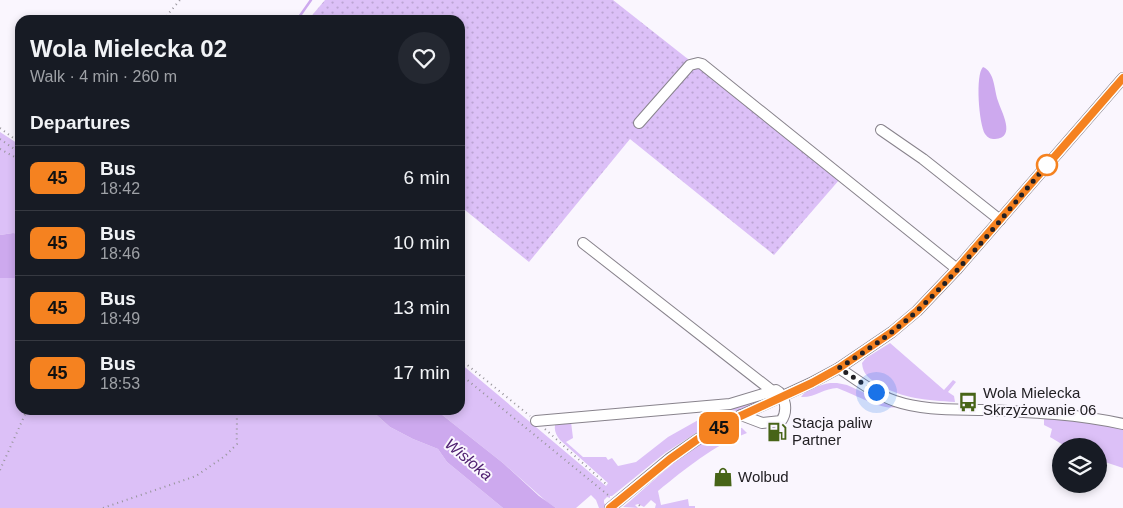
<!DOCTYPE html>
<html lang="en">
<head>
<meta charset="utf-8">
<style>
  :root { --surface:#171b24; --page:#242831; --text:#f1f3f6; --muted:#9ea1a6; --line:#363941 }
  body { margin:0; font-family:Arial,sans-serif; background:var(--page); color:var(--text); height:100vh; display:flex; flex-direction:column; font-size:19px; white-space:nowrap }
  * { box-sizing:border-box; margin:0 }
  p { font-size:16px; color:var(--muted) }
  .icon { flex:none; width:28px; height:28px; fill:none; stroke:currentColor; stroke-width:2; stroke-linecap:round; stroke-linejoin:round }
  .map { position:relative; flex:1; overflow:hidden }
  .side { position:absolute; left:15px; top:15px; width:450px; height:400px; display:flex; flex-direction:column; background:var(--surface); border-radius:15px; box-shadow:0 2px 8px #0003 }
  .side>* { flex:none }
  .badge { padding:0 10px; border-radius:8px; font-size:18px; line-height:32px }
  .controls { position:absolute; left:1052px; top:438px; display:grid; gap:10px }
  .controls a { display:grid; place-items:center; width:55px; height:55px; border-radius:50%; background:var(--surface); box-shadow:0 2px 8px #0003; font-size:25px }
  .you { position:absolute; width:25px; height:25px; margin:-12px; border:4px solid #fff; border-radius:50%; background:#1a73e8; box-shadow:0 0 0 8px #1a73e833 }
  .map>.badge { position:absolute; translate:-50% -50%; box-shadow:0 0 0 2px #fff }
  h2 { padding:0 15px; font-size:19px; line-height:45px }
  .round { display:grid; place-items:center; flex:none; width:52px; height:52px; border-radius:26px; background:var(--page) }
  .overview { display:flex; align-items:center; justify-content:space-between; height:85px; padding:0 15px }
  h1 { font-size:24px; font-weight:700; line-height:38px }
  ul { padding:0; list-style:none }
  li { display:flex; align-items:center; gap:15px; height:65px; padding:0 15px; border-top:1px solid var(--line) }
  li div { flex:1 }
  li b { display:block; font-size:19px }
  li em { font-style:normal }
  li .badge { min-width:55px; font-weight:700; text-align:center }
  .map>svg:first-child { display:block }
</style>
</head>
<body>
<div class="map">
<svg width="1123" height="508" viewBox="0 0 1123 508">
  <defs>
    <pattern id="garden-dots" width="8" height="8" patternUnits="userSpaceOnUse" patternTransform="scale(1.25)"><rect width="8" height="8" fill="#dcc0f7"/><path d="M2 2h.1M6 6h.1" fill="none" stroke="#bca5d4" stroke-width="1.8" stroke-linecap="round"/></pattern>
  </defs>
  <rect width="100%" height="100%" fill="#faf6fe"/>
  <!-- grass -->
  <g fill="#dcc0f7">
    <path d="M0 132 20 145V234L13 233 0 235Z"/>
    <path d="M0 278H20V410H371L390 427 413 439 438 449 447 462 503 508H0Z"/>
    <path d="M890 343 944 390 953 380 956 382 948 392 954 396 955 402C928 400 902 399 878 384 869 378 863 375 862 363L866 358Z"/>
    <path d="M460 363 606 486 608 483 560 440C556 435 553 429 556 422H571L573 438 566 442 583 457H606L608 460 612 458 618 466 636 462 668 437 700 419 767 395 768 397 718 420 693 435 665 453 617 492 612 496H610V498L607 497 604 500V503L608 508H599L596 500 591 495 576 508H556L547 502 503 463 436 410H460Z"/>
    <path d="M830 383H837L847 385 896 407C883 411 852 393 837 388 825 388 814 398 801 397 806 389 820 385 830 383Z"/>
    <path d="M1044 417 1079 420 1123 428V468L1099 460V446H1065L1050 437 1052 429 1044 425Z"/>
    <path d="M735 427 742 428 747 433C714 445 685 469 658 491L661 505 688 499 689 506H695V508H655L656 504 651 500 644 507 638 504 635 505 638 508 623 507C655 481 695 437 735 427Z"/>
  </g>
  <!-- garden -->
  <path fill="url(#garden-dots)" d="M325 0H613L840 179 774 255 630 139 529 262 460 206V20H308Z"/>
  <!-- water -->
  <g fill="#cda9ee">
    <path d="M983 67C995 72 994 90 998 101 1001 111 1017 138 995 139 990 139 988 138 985 134 979 124 975 75 983 67Z"/>
    <path d="M13 233 20 234V278H0V235Z"/>
    <path d="M371 410H436L503 463 539 496 556 508H503L447 462 438 449 413 439 390 427Z"/>
  </g>
  <g fill="none" stroke-linecap="round" stroke-linejoin="round">
    <!-- stream -->
    <path stroke="#cda9ee" stroke-width="2.5" d="M297 20 311 0"/>
    <defs>
      <g id="minor">
        <path d="M639 123 690 65 698 63 702 64 957 269"/>
        <path d="M881 130 923 159 1000 220"/>
        <path d="M583 243 771 390"/>
        <path d="M839 368C857 380 875 394 895 401 924 411 956 409 986 410 1032 412 1078 414 1123 424"/>
        <path d="M536 421 730 404 776 390C786 395 788 412 781 421L762 423 741 415"/>
        <path d="M610 508 669 459 698 439 731 420 811 383 839 368 892 332 917 311 957 269 1123 78"/>
      </g>
    </defs>
    <!-- minor casing -->
    <use href="#minor" stroke="#88838c" stroke-width="12"/>
    <!-- path -->
    <g stroke="#97949a" stroke-width="2" stroke-dasharray="1 4" stroke-linecap="butt">
      <path d="M163 20 180 0"/>
      <path d="M0 128 20 143"/>
      <path d="M0 139 20 153"/>
      <path d="M0 149 20 160"/>
      <path d="M460 359 530 416"/>
      <path d="M460 374 608 495"/>
      <path d="M545 429 606 484"/>
      <path d="M0 470 27 410"/>
      <path d="M639 505 642 508"/>
      <path d="M103 508 196 476 225 456 237 444C236 432 238 422 236 410"/>
    </g>
    <!-- minor -->
    <use href="#minor" stroke="#fff" stroke-width="10"/>
  </g>
  <g fill="none" stroke-linecap="round" stroke-linejoin="round">
    <defs>
      <path id="line" d="M610 508 670 459 698 439 732 420 812 383 839 368 892 332 917 311 957 269 1123 78"/>
    </defs>
    <!-- line casing -->
    <use href="#line" stroke="#fff" stroke-width="11"/>
    <!-- line -->
    <use href="#line" stroke="#f58220" stroke-width="8"/>
    <!-- walk -->
    <path stroke="#222024" stroke-width="5" stroke-dasharray="0 9" d="M876 392 839 368C866 351 893 333 917 311 966 265 1008 210 1052 159L1047 165"/>
  </g>
  <!-- icons -->
  <defs>
    <symbol id="bus-bare" viewBox="-9 -9 18 18"><path d="M-5-6H5V4H4V6H2V4H-2V6H-4V4H-5ZM-3.5-4V0h7V-4ZM-3.5 1.2v1.5H-2V1.2ZM2 1.2v1.5H3.5V1.2Z" fill="#476417" stroke="#faf6fe" stroke-width="2.5" paint-order="stroke"/></symbol>
    <symbol id="fuel-bare" viewBox="-9 -9 18 18"><path d="M-5.5-6h7V0h2V4h1.3V-2.5L3-4.5l.8-.8L6-3V5H2.5V1h-1V6h-7ZM-4.2-4.7v3.2H.2V-4.7Z" fill="#476417" stroke="#faf6fe" stroke-width="2.5" paint-order="stroke"/></symbol>
    <symbol id="shop-bare" viewBox="-9 -9 18 18"><path d="M-5-2.5h2.3a2.7 3.5 0 0 1 5.4 0H5L5.5 6h-11ZM-1.5-2.5h3a1.5 2.3 0 0 0-3 0Z" fill="#476417" stroke="#faf6fe" stroke-width="2.5" paint-order="stroke"/></symbol>
  </defs>
  <g fill-rule="evenodd">
    <use href="#bus-bare" x="954" y="388" width="28" height="28"/>
    <use href="#fuel-bare" x="763" y="418" width="28" height="28"/>
    <use href="#shop-bare" x="709" y="463" width="28" height="28"/>
  </g>
  <!-- markers -->
  <circle fill="#fff" stroke="#f58220" stroke-width="2.5" cx="1047" cy="165" r="10"/>
  <g text-anchor="middle" stroke-width="4" stroke-linejoin="round" paint-order="stroke">
    <!-- poi labels -->
    <g font-size="15" fill="#222024" stroke="#faf6fe" text-anchor="start">
      <text x="983" y="398">Wola Mielecka<tspan x="983" dy="17">Skrzyżowanie 06</tspan></text>
      <text x="792" y="428">Stacja paliw<tspan x="792" dy="17">Partner</tspan></text>
      <text x="738" y="482">Wolbud</text>
    </g>
    <!-- water labels -->
    <g font-size="16" font-style="italic" fill="#502171" stroke="#faf6fe">
      <text transform="translate(469 459) rotate(40)" y="6">Wisłoka</text>
    </g>
  </g>
</svg>
<div class="controls">
<a><svg class="icon" aria-label="layers" viewBox="0 0 24 24"><path d="M12 4l9 5-9 5-9-5zM3 14l9 5 9-5"/></svg></a>
</div>
<div class="you" style="left:876px;top:392px"></div>
<b class="badge" style="left:719px;top:428px;background:#f58220;color:#111">45</b>
<section class="side">
<div class="overview"><div><h1>Wola Mielecka 02</h1><p>Walk · 4 min · 260 m</p></div><a class="round"><svg class="icon" aria-label="heart" viewBox="0 0 24 24"><path d="M12 20l-8-8c-3-5 5-10 8-4 3-6 11-1 8 4z"/></svg></a></div>
<h2>Departures</h2>
<ul>
<li><span class="badge" style="background:#f58220;color:#111">45</span><div><b>Bus</b><p>18:42</p></div><em>6 min</em></li>
<li><span class="badge" style="background:#f58220;color:#111">45</span><div><b>Bus</b><p>18:46</p></div><em>10 min</em></li>
<li><span class="badge" style="background:#f58220;color:#111">45</span><div><b>Bus</b><p>18:49</p></div><em>13 min</em></li>
<li><span class="badge" style="background:#f58220;color:#111">45</span><div><b>Bus</b><p>18:53</p></div><em>17 min</em></li>
</ul>
</section>
</div>
</body>
</html>
